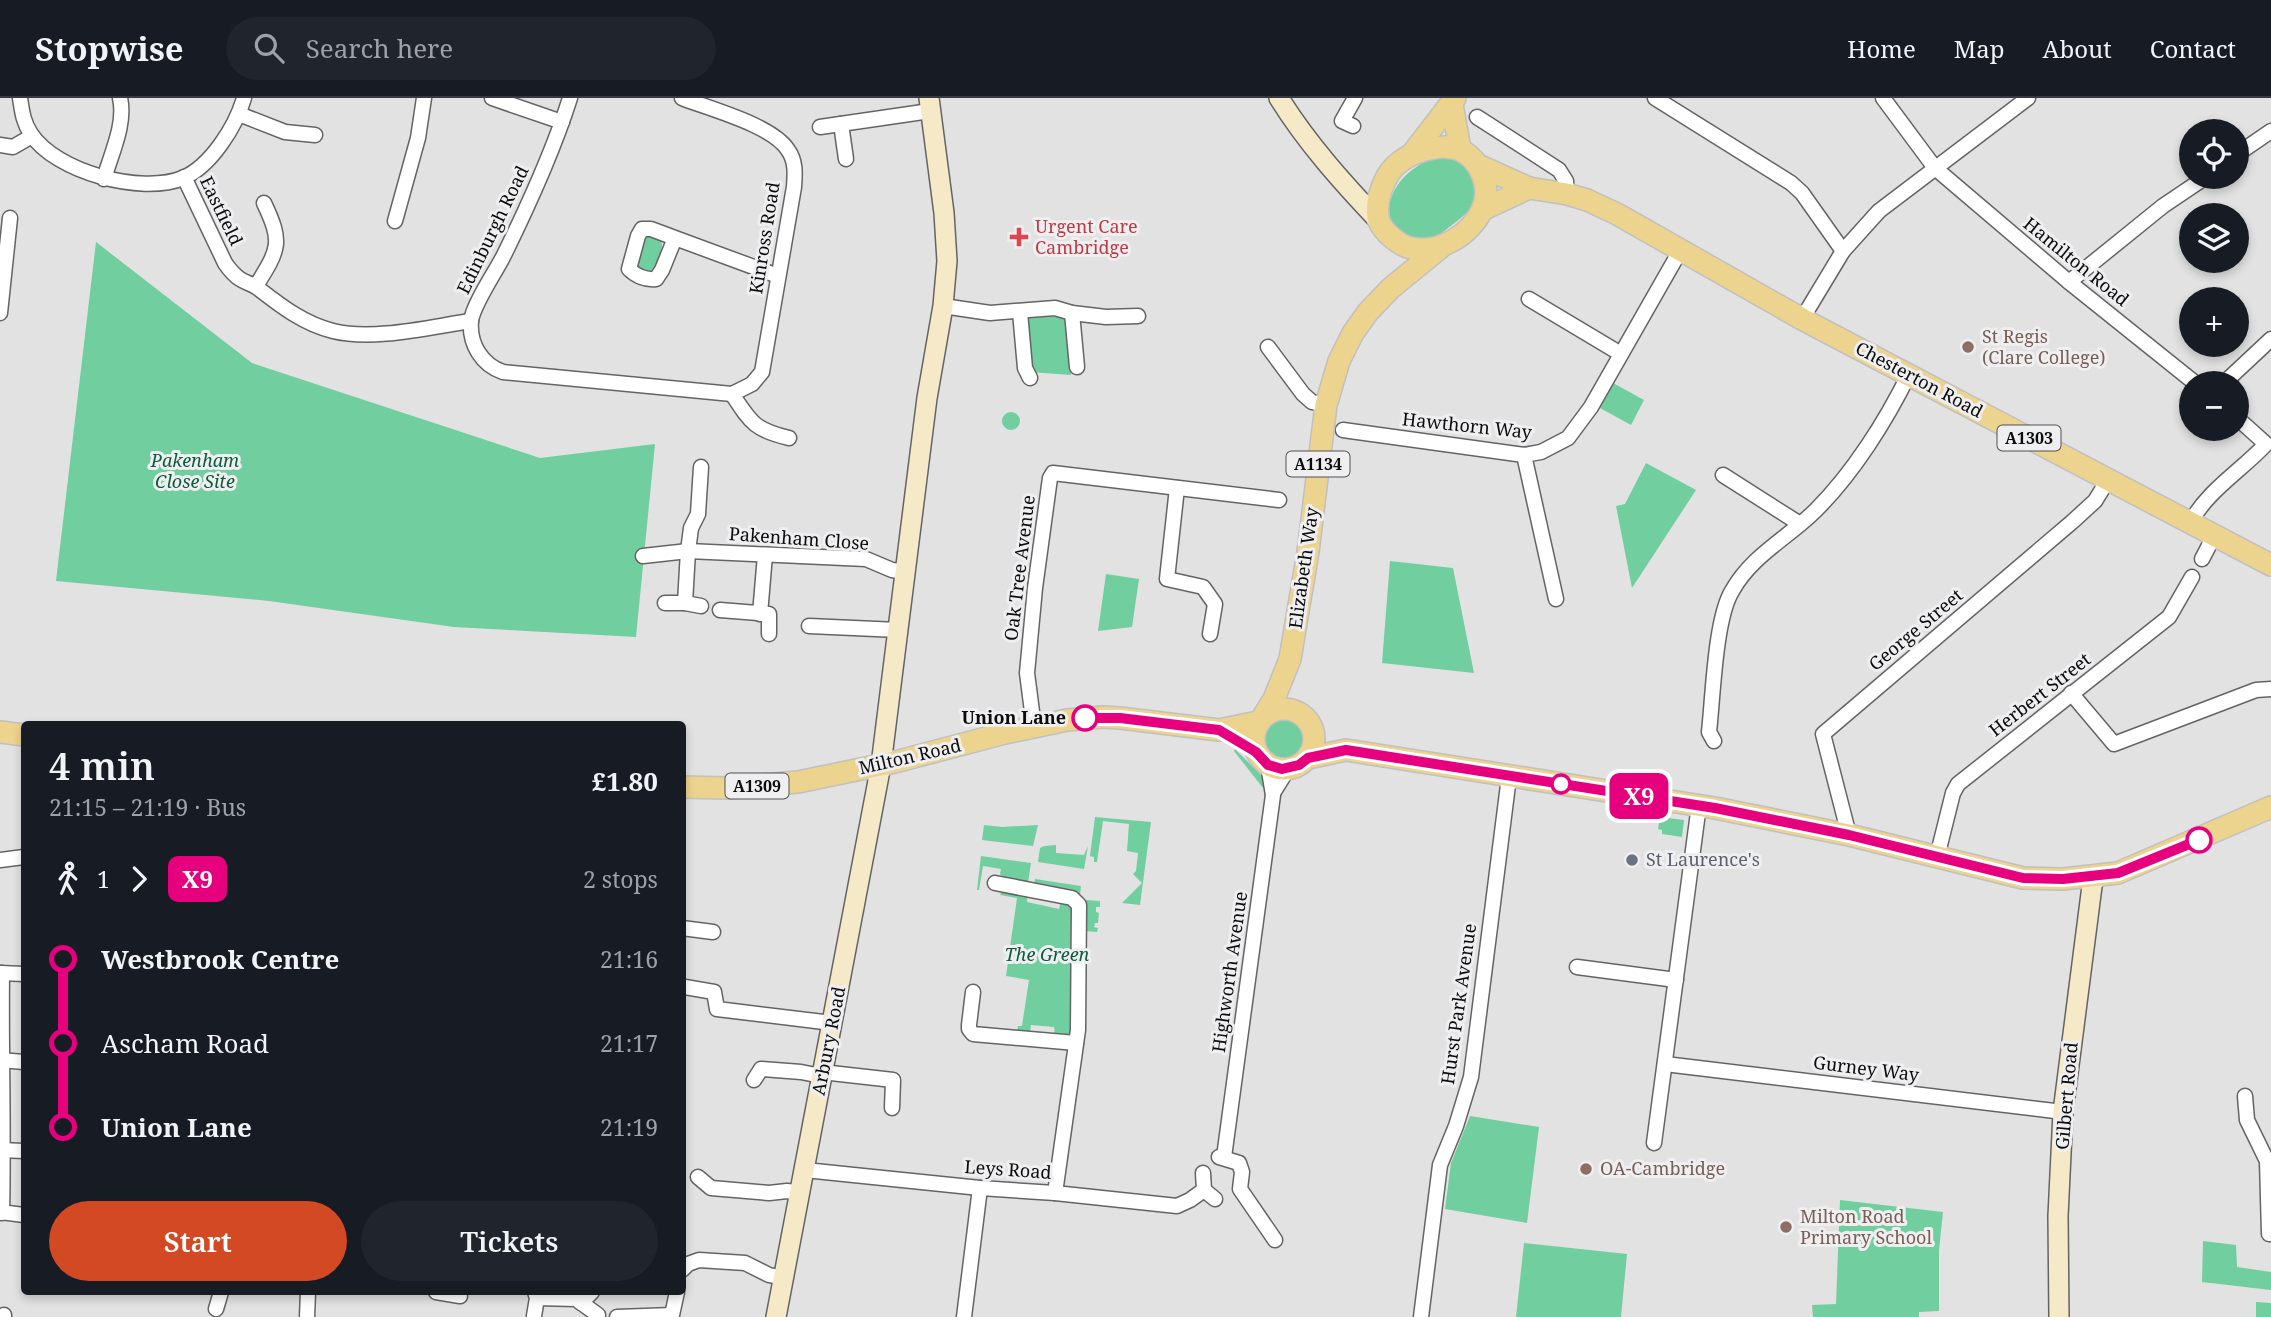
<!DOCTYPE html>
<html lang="en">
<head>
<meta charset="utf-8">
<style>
  :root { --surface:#171b24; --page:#20242c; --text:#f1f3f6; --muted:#9ea1a6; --line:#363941; --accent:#d24924 }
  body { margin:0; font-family:"Noto Serif",serif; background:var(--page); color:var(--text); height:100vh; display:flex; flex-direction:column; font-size:26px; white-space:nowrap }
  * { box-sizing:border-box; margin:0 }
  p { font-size:23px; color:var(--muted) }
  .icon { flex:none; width:38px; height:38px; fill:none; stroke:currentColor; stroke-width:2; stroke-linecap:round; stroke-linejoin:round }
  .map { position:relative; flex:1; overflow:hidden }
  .side { position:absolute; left:21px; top:623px; width:665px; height:574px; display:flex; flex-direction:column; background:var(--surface); border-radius:7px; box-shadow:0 4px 10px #0003 }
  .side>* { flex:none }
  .badge { padding:0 14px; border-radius:10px; font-size:24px; line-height:46px }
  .tools { position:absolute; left:2179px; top:21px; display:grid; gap:14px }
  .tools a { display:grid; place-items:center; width:70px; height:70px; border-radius:50%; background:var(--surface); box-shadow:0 4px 10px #0003; font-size:35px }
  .map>.badge { position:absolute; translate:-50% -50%; box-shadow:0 0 0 4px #fff }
  .legs { display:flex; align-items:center; gap:10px; height:77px; padding:0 28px; font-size:23px }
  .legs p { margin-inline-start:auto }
  .summary { display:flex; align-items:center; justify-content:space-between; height:119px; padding:0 28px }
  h1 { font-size:38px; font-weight:600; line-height:52px }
  .cta { display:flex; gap:14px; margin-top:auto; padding:14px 28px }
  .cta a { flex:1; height:80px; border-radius:42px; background:var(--accent); color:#fff; font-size:28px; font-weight:600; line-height:80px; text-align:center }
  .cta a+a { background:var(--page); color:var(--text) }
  ul { padding:0 28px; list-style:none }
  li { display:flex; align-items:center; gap:24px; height:84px; font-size:26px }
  li i { display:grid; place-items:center; width:10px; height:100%; margin:0 9px; background:currentColor }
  li i::after { content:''; width:18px; height:18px; margin:-9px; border:5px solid; border-radius:50%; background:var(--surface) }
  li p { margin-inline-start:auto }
  li:first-child i { background:linear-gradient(#0000 50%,currentColor 0) }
  li:last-child i { background:linear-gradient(currentColor 50%,#0000 0) }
  header { display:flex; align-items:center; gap:42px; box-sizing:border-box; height:98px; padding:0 35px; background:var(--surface); border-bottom:2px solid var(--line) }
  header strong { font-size:33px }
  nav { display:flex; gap:38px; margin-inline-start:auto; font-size:24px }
  .search { width:490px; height:63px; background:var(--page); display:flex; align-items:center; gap:18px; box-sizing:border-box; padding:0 24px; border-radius:38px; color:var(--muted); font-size:26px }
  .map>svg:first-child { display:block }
</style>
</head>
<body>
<header>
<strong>Stopwise</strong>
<div class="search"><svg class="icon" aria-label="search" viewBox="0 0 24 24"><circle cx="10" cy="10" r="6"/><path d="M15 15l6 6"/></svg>Search here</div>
<nav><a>Home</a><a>Map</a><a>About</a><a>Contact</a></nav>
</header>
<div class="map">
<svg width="2271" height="1219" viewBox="0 0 2271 1219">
  <rect width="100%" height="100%" fill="#e2e2e3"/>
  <!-- green -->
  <g fill="#71ce9f">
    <path d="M1445 57 1458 60 1479 84C1475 107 1471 113 1452 127 1443 134 1435 141 1423 142 1418 142 1413 140 1408 138 1376 122 1390 89 1412 72 1423 64 1432 59 1445 57Z"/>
    <path d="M646 136 661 141C664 152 659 167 649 174L634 169Z"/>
    <path d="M96 144 252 265 540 360 655 346 636 539 454 529 269 503 56 483Z"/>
    <path d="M1066 218 1071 277 1029 274 1024 220Z"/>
    <path d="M1613 285 1644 302 1631 327 1600 310Z"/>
    <circle cx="1011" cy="323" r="9"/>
    <path d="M1646 365 1696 392 1632 490 1616 408 1625 406Z"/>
    <path d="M1390 463 1453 470 1474 575 1382 565Z"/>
    <path d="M1106 476 1139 481 1132 529 1098 533Z"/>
    <circle cx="1284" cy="640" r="23"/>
    <path d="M1235 651 1263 679 1266 691 1263 690 1234 653Z"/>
    <path d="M1095 719 1151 724 1140 807 1122 805 1142 785 1133 776 1136 773 1138 755 1127 753 1129 726 1103 723 1097 764H1094V759L1090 758Z"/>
    <path d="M1660 719 1684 722 1682 739 1662 736V732L1658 731Z"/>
    <path d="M984 727 1002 729 1038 727 1033 748 982 742Z"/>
    <path d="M1056 747V755L1084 757 1088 748 1084 771 1038 764 1040 750 1044 748Z"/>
    <path d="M981 758 1031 765 1028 785 1005 781 1000 776 1001 771 983 768 979 792H977Z"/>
    <path d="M1035 781 1081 788 1080 797 1034 786Z"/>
    <path d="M1002 793 1028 796 1027 804 1059 811 1061 803 1073 809 1071 933 1068 937H1055L1054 929 1031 927 1030 934H1017L1018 928H1022L1029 882 1006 878 1017 800 1000 797Z"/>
    <path d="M1087 802 1100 803V809H1096V814L1099 815 1098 825H1095L1094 829 1098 830 1097 834 1084 833V803Z"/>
    <path d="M1470 1018 1539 1029 1527 1125 1445 1111 1451 1065Z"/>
    <path d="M1840 1102 1943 1114 1939 1152V1213L1919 1214V1219H1813L1812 1207 1836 1206Z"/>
    <path d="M2203 1143 2236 1147 2237 1169 2271 1174V1192L2202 1184Z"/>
    <path d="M1524 1145 1627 1156 1621 1219H1516Z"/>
    <path d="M2256 1204 2271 1205V1219H2256Z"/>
  </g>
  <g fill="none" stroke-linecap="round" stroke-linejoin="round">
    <defs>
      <g id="street">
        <path d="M20 0C22 13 23 24 31 36 56 74 141 97 183 80 211 68 236 28 244 0"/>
        <path d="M492 0 562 24"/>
        <path d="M570 0C553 54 530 104 505 155 497 172 473 206 471 223 469 246 482 267 503 274L732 296 752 286 762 274 794 89C795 76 796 63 788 52 772 27 710 11 682 0"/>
        <path d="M1655 0 1791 85 1802 95 1843 153"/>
        <path d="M1883 0 1935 70 2069 184 2195 285"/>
        <path d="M239 16 285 34 315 37"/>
        <path d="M1477 19 1559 72 1566 83 1567 96"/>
        <path d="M841 26 846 61"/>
        <path d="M1353 28 1342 23 1355 0"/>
        <path d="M820 29 930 13"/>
        <path d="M0 47 13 49 32 38"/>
        <path d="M2236 57 2271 33"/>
        <path d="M184 79 225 165C229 171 234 177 240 181 246 185 253 186 259 191 281 208 304 226 333 233 374 243 429 229 471 223"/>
        <path d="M104 81C111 56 126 26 120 0"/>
        <path d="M395 123 418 40 424 0"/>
        <path d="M675 140 651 131H642L638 138 629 171C636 178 646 182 656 181L662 172 675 140 778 178"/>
        <path d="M2069 184 2163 108 2206 79"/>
        <path d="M256 188C279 151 283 145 264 105"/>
        <path d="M1529 201 1621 256"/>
        <path d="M943 208 990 215 1055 210 1072 215 1106 219 1138 218"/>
        <path d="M1020 214 1025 270 1030 280"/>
        <path d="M0 215 10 120"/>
        <path d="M1072 215 1077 269"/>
        <path d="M1802 221 1843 153 1879 113 2028 0"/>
        <path d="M1268 249 1303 296 1312 304 1326 307"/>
        <path d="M2224 285 2271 241"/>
        <path d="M732 296C751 325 755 332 789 340"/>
        <path d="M1343 332 1524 357 1541 354 1568 340 1591 309 1680 153"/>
        <path d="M1524 357 1556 501"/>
        <path d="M1723 377 1800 426"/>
        <path d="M1177 390 1167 481 1203 489 1215 506 1210 536"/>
        <path d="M2190 425C2208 392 2241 373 2266 346L2236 319"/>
        <path d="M643 458 688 453 866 461 892 472 905 474"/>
        <path d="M2202 461 2214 438"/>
        <path d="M665 505H685L688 453 691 430 698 416 701 369"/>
        <path d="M685 505 701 508"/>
        <path d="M720 512 769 516V536"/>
        <path d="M760 516 765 457"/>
        <path d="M809 528 898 532"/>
        <path d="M2071 595 2114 646 2256 592 2271 591"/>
        <path d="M1034 629 1027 575 1035 490 1050 380 1053 375 1279 402"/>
        <path d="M1714 643 1709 634C1713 599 1715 521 1732 493 1752 457 1788 440 1816 412 1853 375 1886 323 1909 276"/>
        <path d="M1273 695 1288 671"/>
        <path d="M1849 737 1823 636 2072 424 2095 403 2108 382"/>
        <path d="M1937 759 1953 695 1958 686 2169 519 2192 479"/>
        <path d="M0 762 24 759"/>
        <path d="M995 785 1072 800 1079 807 1078 932 1055 1095"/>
        <path d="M682 830 713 834"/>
        <path d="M1577 869 1676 882"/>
        <path d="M0 875 24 876"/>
        <path d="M685 889 714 894 717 911 832 925"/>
        <path d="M973 894 969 927V931L973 936 1076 945"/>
        <path d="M0 962 24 964"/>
        <path d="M1665 966 2063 1014"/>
        <path d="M822 974 893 982 892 1010"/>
        <path d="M754 982 761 971 801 974 821 978"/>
        <path d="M2245 998 2247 1022 2267 1063 2269 1136H2271"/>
        <path d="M1654 1045 1699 707"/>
        <path d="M0 1052 24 1053"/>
        <path d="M1219 1059 1239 1065 1242 1074 1240 1091 1275 1142"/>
        <path d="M1224 1059 1273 697 1268 667"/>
        <path d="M805 1072 980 1090 1055 1095 1177 1108 1190 1102 1204 1092 1203 1075"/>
        <path d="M698 1079 711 1090 769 1095 787 1093 800 1095"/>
        <path d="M1204 1092 1215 1101"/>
        <path d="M0 1114 24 1117"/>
        <path d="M2 1115C4 1035 1 955 2 875"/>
        <path d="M682 1172 688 1166 699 1162 745 1165 769 1177 784 1180"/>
        <path d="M436 1194 460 1198"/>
        <path d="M537 1200 576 1201 598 1217"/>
        <path d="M581 1205 592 1194"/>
        <path d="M216 1211 221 1194"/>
        <path d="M534 1218 537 1200 535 1194"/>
        <path d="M4 1219V1217"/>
        <path d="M307 1219 308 1194"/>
        <path d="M617 1219 672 1217 677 1194"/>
        <path d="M964 1219 980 1090"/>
        <path d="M1421 1219 1440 1067 1456 1028 1471 979 1509 679"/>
      </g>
      <g id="secondary">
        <path d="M1279 0C1307 45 1342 84 1379 123"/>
        <path d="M776 1219 881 667 927 300 943 208 947 163 944 115 929 0"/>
        <path d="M2059 1219 2058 1118 2063 1014 2092 788 2095 778"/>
      </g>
      <g id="primary">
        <path d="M1452 6 1460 51"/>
        <path d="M1445 49C1449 50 1456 50 1460 52 1481 62 1492 90 1482 112 1470 137 1439 156 1411 150 1400 148 1383 134 1379 123 1374 106 1383 80 1395 68 1408 56 1427 50 1445 49Z"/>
        <path d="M1412 56 1455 0"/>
        <path d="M1478 67 1529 90 1567 96 1587 102 1617 116 1802 221 2271 467"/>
        <path d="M1482 112 1529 90"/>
        <circle cx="1284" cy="641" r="30"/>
        <path d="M1264 617 1274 601 1290 561 1308 454 1326 307 1339 263 1353 235 1368 214 1391 190 1440 150"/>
        <path d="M0 634 24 637"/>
        <path d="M1308 660 1346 652 1715 710 1849 737 2023 780 2063 781 2118 775 2271 709"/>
        <path d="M682 689 727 690 798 684 895 664 1005 635 1067 622 1103 619 1120 620 1219 632 1258 624"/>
      </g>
    </defs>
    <!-- street casing -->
    <use href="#street" stroke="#646465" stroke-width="17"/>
    <!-- secondary casing -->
    <use href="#secondary" stroke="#646465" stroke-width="22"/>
    <!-- primary casing -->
    <use href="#primary" stroke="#c0c0c0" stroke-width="24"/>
    <!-- street -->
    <use href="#street" stroke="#fff" stroke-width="14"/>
    <!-- secondary -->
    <use href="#secondary" stroke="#f5e9c7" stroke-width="19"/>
    <!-- primary -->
    <use href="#primary" stroke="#ecd38e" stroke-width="21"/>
  </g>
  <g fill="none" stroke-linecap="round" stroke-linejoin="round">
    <defs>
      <path id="line-1" d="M1085 620H1120L1219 632 1256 654 1268 667 1282 671 1299 667 1308 660 1346 652 1715 710 1849 737 2023 780 2063 781 2118 775 2199 742"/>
    </defs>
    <!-- line-1 casing -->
    <use href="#line-1" stroke="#fff" stroke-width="16"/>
    <!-- line-1 -->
    <use href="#line-1" stroke="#e6007e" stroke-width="10"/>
  </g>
  <!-- markers -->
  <path fill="#e0444e" stroke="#efeff1" stroke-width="2.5" d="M1015.5 128.5h7v7h7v7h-7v7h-7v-7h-7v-7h7z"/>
  <g fill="#8d6e63" stroke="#efeff1" stroke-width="2.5">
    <circle cx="1968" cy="249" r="7"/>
    <circle cx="1586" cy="1071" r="7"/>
    <circle cx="1786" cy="1129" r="7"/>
  </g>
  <g fill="#fff" stroke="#e6007e" stroke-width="3.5">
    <circle cx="1085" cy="620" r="12"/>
    <circle cx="1561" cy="686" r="9"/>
    <circle cx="2199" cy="742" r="12"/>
  </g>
  <circle fill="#6b7280" stroke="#efeff1" stroke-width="2.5" cx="1632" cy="762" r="7"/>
  <g text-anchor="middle" stroke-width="6" stroke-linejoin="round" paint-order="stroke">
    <!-- shield labels -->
    <g fill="#efeff1" stroke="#505051" stroke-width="2">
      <rect x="1997.5" y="327.5" width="63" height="25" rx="5"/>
      <rect x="1286.5" y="353.5" width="63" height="25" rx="5"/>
      <rect x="725.5" y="675.5" width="63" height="25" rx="5"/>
    </g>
    <g font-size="16" font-weight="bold" fill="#0c0c0c">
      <text x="2029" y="346">A1303</text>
      <text x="1318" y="372">A1134</text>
      <text x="757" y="694">A1309</text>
    </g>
    <!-- street labels -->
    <g font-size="18" fill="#0c0c0c" stroke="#efeff1">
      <text transform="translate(221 113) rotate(64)" y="6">Eastfield</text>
      <text transform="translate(493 132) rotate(-64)" y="6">Edinburgh Road</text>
      <text transform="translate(765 140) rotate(-81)" y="6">Kinross Road</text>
      <text transform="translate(2076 164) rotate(39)" y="6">Hamilton Road</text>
      <text transform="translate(1919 282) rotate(28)" y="6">Chesterton Road</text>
      <text transform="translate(1467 328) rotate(6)" y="6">Hawthorn Way</text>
      <text transform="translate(799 441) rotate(4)" y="6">Pakenham Close</text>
      <text transform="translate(1020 470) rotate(-83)" y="6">Oak Tree Avenue</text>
      <text transform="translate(1304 470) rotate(-82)" y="6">Elizabeth Way</text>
      <text transform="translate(1916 532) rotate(-40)" y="6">George Street</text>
      <text transform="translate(2040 597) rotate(-38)" y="6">Herbert Street</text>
      <text transform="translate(910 659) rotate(-13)" y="6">Milton Road</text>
      <text transform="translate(1230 874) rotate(-82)" y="6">Highworth Avenue</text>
      <text transform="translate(1459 906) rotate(-82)" y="6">Hurst Park Avenue</text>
      <text transform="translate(829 943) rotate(-79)" y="6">Arbury Road</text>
      <text transform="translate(1866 971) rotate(7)" y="6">Gurney Way</text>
      <text transform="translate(2067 998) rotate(-85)" y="6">Gilbert Road</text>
      <text transform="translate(1008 1072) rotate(4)" y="6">Leys Road</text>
    </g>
    <!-- health labels -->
    <g font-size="18" fill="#be3a42" stroke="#efeff1" text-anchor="start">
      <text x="1035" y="135">Urgent Care<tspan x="1035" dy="21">Cambridge</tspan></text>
    </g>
    <!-- education labels -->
    <g font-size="18" fill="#785e54" stroke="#efeff1" text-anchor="start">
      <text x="1982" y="245">St Regis<tspan x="1982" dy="21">(Clare College)</tspan></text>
      <text x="1600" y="1077">OA-Cambridge</text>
      <text x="1800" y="1125">Milton Road<tspan x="1800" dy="21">Primary School</tspan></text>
    </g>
    <!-- park labels -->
    <g font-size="18" font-style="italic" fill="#0a5c3c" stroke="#efeff1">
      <text x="195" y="369">Pakenham<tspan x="195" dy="21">Close Site</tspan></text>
      <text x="1047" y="863">The Green</text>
    </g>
    <!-- stop labels -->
    <g font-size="18" font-weight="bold" fill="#0c0c0c" stroke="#efeff1" text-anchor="end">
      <text x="1066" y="626">Union Lane</text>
    </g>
    <!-- worship labels -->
    <g font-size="18" fill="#5b616d" stroke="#efeff1" text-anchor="start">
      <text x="1646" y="768">St Laurence's</text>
    </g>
  </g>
</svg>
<div class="tools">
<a><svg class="icon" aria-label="locate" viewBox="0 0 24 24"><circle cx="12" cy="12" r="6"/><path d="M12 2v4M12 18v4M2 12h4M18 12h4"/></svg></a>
<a><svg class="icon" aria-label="layers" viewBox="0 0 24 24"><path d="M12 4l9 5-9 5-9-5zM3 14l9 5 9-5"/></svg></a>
<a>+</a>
<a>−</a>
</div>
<b class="badge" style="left:1639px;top:698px;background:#e6007e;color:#fff">X9</b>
<section class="side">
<div class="summary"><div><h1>4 min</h1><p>21:15 – 21:19 · Bus</p></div><b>£1.80</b></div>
<div class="legs"><svg class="icon" aria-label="walk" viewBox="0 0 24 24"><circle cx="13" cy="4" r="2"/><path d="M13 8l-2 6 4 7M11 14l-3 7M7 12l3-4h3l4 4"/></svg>1<svg class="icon" aria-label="forward" viewBox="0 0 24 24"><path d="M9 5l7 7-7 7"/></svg><b class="badge" style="background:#e6007e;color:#fff">X9</b><p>2 stops</p></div>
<ul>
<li><i style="color:#e6007e"></i><b>Westbrook Centre</b><p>21:16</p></li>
<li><i style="color:#e6007e"></i><span>Ascham Road</span><p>21:17</p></li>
<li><i style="color:#e6007e"></i><b>Union Lane</b><p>21:19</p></li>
</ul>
<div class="cta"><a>Start</a><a>Tickets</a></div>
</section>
</div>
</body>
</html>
